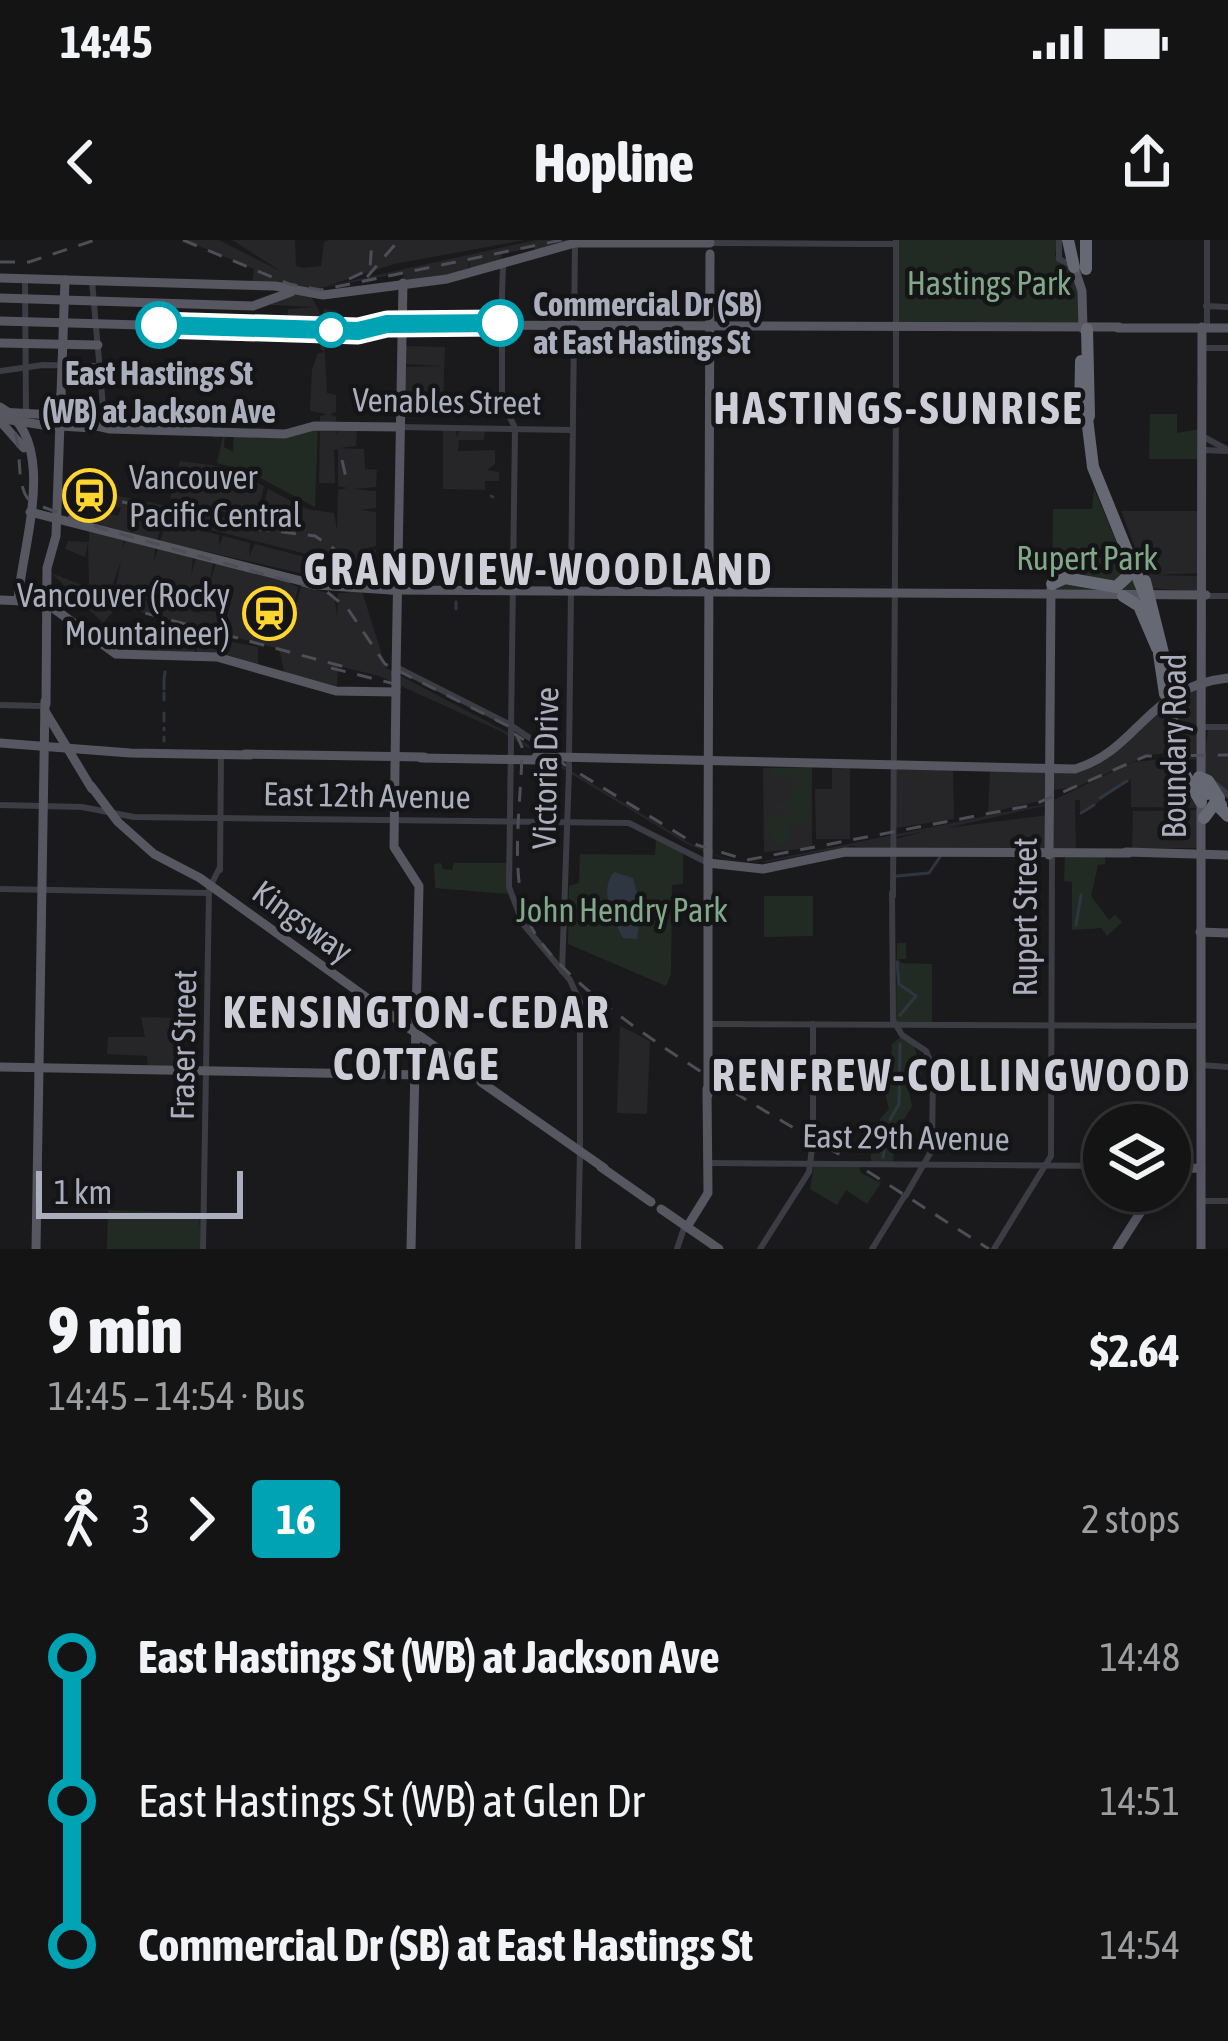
<!DOCTYPE html>
<html lang="en">
<head>
<meta charset="utf-8">
<style>
  :root { --surface:#141415; --page:#212122; --text:#f1f3f6; --muted:#9d9ea0; --line:#333334 }
  body { margin:0; font-family:"Asap Condensed",sans-serif; background:var(--page); color:var(--text); height:100vh; display:flex; flex-direction:column; font-size:45px; white-space:nowrap }
  * { box-sizing:border-box; margin:0 }
  p { font-size:39px; color:var(--muted) }
  .icon { flex:none; width:66px; height:66px; fill:none; stroke:currentColor; stroke-width:2; stroke-linecap:round; stroke-linejoin:round }
  .map { position:relative; height:1009px; overflow:hidden }
  .details { display:flex; flex-direction:column; background:var(--surface); flex:1 }
  .details>* { flex:none }
  .badge { padding:0 24px; border-radius:9px; font-size:42px; line-height:78px }
  .controls { position:absolute; left:1083px; top:864px; display:grid; gap:24px }
  .controls a { display:grid; place-items:center; width:108px; height:108px; border-radius:50%; background:var(--surface); box-shadow:0 6px 18px #0003,0 0 0 3px var(--line); font-size:60px }
  .scale { position:absolute; left:36px; bottom:30px; width:207px; box-sizing:border-box; padding-left:12px; border:6px solid #abaebd; border-top:0; font-size:33px; line-height:42px; white-space:nowrap; color:#abaebd; -webkit-text-stroke:9px #151517; paint-order:stroke }
  .map>.badge { position:absolute; translate:-50% -50%; box-shadow:0 0 0 6px #fff }
  .legs { display:flex; align-items:center; gap:18px; height:132px; padding:0 48px; font-size:39px }
  .legs p { margin-inline-start:auto }
  .overview { display:flex; align-items:center; justify-content:space-between; height:204px; padding:0 48px }
  h1 { font-size:66px; font-weight:800; line-height:90px }
  ul { padding:0 48px; list-style:none }
  li { display:flex; align-items:center; gap:42px; height:144px; font-size:45px }
  li i { display:grid; place-items:center; width:18px; height:100%; margin:0 15px; background:currentColor }
  li i::after { content:''; width:30px; height:30px; margin:-15px; border:9px solid; border-radius:50%; background:var(--surface) }
  li p { margin-inline-start:auto }
  li:first-child i { background:linear-gradient(#0000 50%,currentColor 0) }
  li:last-child i { background:linear-gradient(currentColor 50%,#0000 0) }
  .status { display:flex; justify-content:space-between; align-items:center; height:84px; padding:0 60px; background:var(--surface); direction:ltr }
  .status svg { height:33px; fill:currentColor }
  header { display:flex; justify-content:space-between; align-items:center; height:156px; padding:0 48px; background:var(--surface); font-size:54px; font-weight:800 }
  .map>svg:first-child { display:block }
</style>
</head>
<body>
<div class="status"><b>14:45</b><svg viewBox="0 0 49 12"><path d="M0 12V9h3v3zM5 12V6h3v6zM10 12V3h3v9zM15 12V0h3v12zM26 1h20v11H26zM47 4h2v5h-2z"/></svg></div>
<header><svg class="icon" aria-label="back" viewBox="0 0 24 24"><path d="M15 5l-7 7 7 7"/></svg>Hopline<svg class="icon" aria-label="share" viewBox="0 0 24 24"><path d="M12 15V3M7 8l5-5 5 5M5 13v7h14v-7"/></svg></header>
<div class="map">
<svg width="1228" height="1009" viewBox="0 0 1228 1009">
  <rect width="100%" height="100%" fill="#1a1a1c"/>
  <!-- built -->
  <g fill="#262629">
    <path d="M184 0H219L282 32 232 0H295L296 26 302 28 321 26 324 2 329 0H525L394 24 327 46 536 0H602L535 13V7L502 14 501 24 470 31 469 20 468 32 404 40 403 33 308 50 322 77 324 69 337 71V79L323 80 327 153 336 155V172L330 174 336 177 337 196 339 188 357 190 356 206 340 208 364 209 365 229 377 230 376 247 353 249 376 251V268L361 270 376 272V306L368 308 376 310 374 347 361 348 386 428 509 493 693 605 726 619 760 622 1045 564 1133 522 1183 517 1172 459 1198 448 1205 517 1208 489 1228 488V553L1205 534V520L1174 519 1176 532 1196 552 1197 568 1131 567V539L1080 575V560H1075L1076 610H1053L1052 564 947 588 1048 575V609L896 611V599L926 591 891 598 890 610 852 606 767 622 726 620 687 604 500 491 379 436 338 426 337 448 285 435 279 409 212 391 222 400 258 407V425L222 413 197 414 196 404 194 413 157 414 158 391H194L196 402 197 392 210 391 118 366 103 383 51 333 88 347 225 379 115 351 121 321 111 349 89 344 88 303 85 317 65 309 68 301 89 302V291L124 300 122 309 126 300 155 308 154 321 158 309 193 318 191 335 196 318 213 323 210 342 216 323 281 339 298 347 288 393 301 347 334 354 337 376 338 353H348L335 314 330 320 164 278 157 300 96 284 94 270 118 276 121 268 95 261V251L258 285 268 249 307 269 334 273 337 290 338 250 347 248 338 246V209L334 210 335 243H319L320 176 327 174 310 171 312 129 318 113 325 112 320 109 323 85 320 79 295 78 294 87 287 86 288 69 315 67 270 65 289 53 252 45 254 29Z"/>
    <path d="M403 106 445 107 443 166 402 165 403 127 444 126 403 124Z"/>
    <path d="M443 190H456L457 199 459 190 485 191 484 200H459L458 211 495 210V224L487 230 499 232V241H485V250L443 249Z"/>
    <path d="M180 221 225 227 264 246 256 280 170 258Z"/>
    <path d="M1121 271H1200V333L1157 335 1199 336 1200 352 1151 348Z"/>
    <path d="M167 281 219 295V306L223 296 250 303 249 316 255 304 332 324 335 341 160 301Z"/>
    <path d="M1163 465 1169 513 1148 515 1077 547 1053 550 1054 531 1083 529Z"/>
    <path d="M812 527V608L764 612 763 528Z"/>
    <path d="M832 527 850 528V599H816L815 549H832Z"/>
    <path d="M897 529 953 530 954 579 896 588Z"/>
    <path d="M990 530 1048 531 1049 559 988 573Z"/>
    <path d="M1198 570V608H1132L1133 571Z"/>
    <path d="M141 777 176 778 175 828H148L147 816 107 814 108 797H145Z"/>
    <path d="M620 786 650 801 647 874 617 873Z"/>
  </g>
  <!-- green -->
  <g fill="#212b24">
    <path d="M898 0H1057L1055 16 1072 29 1079 46 1080 92 1076 85H899Z"/>
    <path d="M1150 174H1177V193L1200 189V219H1149Z"/>
    <path d="M318 189 315 267 247 231 217 223 223 196 214 198V194H225L224 207 233 212 234 193Z"/>
    <path d="M1094 249 1138 352 1052 351 1053 269H1092Z"/>
    <path d="M768 528H812L809 583H794L793 589 790 584 789 600 782 607 772 603 769 590 766 595 769 575 790 578 789 569H775V564L789 566 790 553 800 549 793 544 800 540 774 536Z"/>
    <path d="M656 597 683 613V644L672 645 671 734 666 746 568 704 569 646 579 643 580 614 655 615Z"/>
    <path d="M1065 616H1105V624L1098 625 1091 656 1109 680 1115 675 1122 682 1107 696 1101 688 1072 690V642L1064 641Z"/>
    <path d="M441 623 443 629 452 630 454 623H508L509 654 435 648 434 624Z"/>
    <path d="M764 656H813V696L764 697Z"/>
    <path d="M897 703H906V719H898L902 723 932 724V785L896 784Z"/>
    <path d="M901 797 914 805 922 834 907 844 912 866 895 895 893 923 871 922V914L880 913V879L889 869 881 838H890L892 804Z"/>
    <path d="M814 925 859 926 861 933 881 943 867 964 846 950 837 965 810 949Z"/>
    <path d="M108 970 199 973 201 1009H107Z"/>
  </g>
  <!-- water -->
  <path fill="#2e3642" d="M614 632 633 638 641 668 637 699 623 698C612 678 599 650 614 632Z"/>
  <g fill="none" stroke-linecap="round" stroke-linejoin="round">
    <!-- stream -->
    <g stroke="#2e3642" stroke-width="3">
      <path d="M491 256 493 257"/>
      <path d="M456 362V369"/>
      <path d="M164 439 165 432"/>
      <path d="M164 449V441"/>
      <path d="M164 460V453"/>
      <path d="M164 473V481"/>
      <path d="M164 488V490"/>
      <path d="M164 497V501"/>
      <path d="M1100 558 1127 541"/>
      <path d="M1081 573 1094 565"/>
      <path d="M897 636 929 633 940 617"/>
      <path d="M610 679H611"/>
      <path d="M592 681 606 680"/>
      <path d="M1076 685 1081 655"/>
      <path d="M897 722 899 744 916 756 900 775"/>
      <path d="M890 880 899 864 900 804"/>
      <path d="M883 917 888 887"/>
    </g>
    <!-- minor -->
    <g stroke="#3c3c44" stroke-width="6">
      <path d="M1059 0V19L1075 27"/>
      <path d="M710 3 861 4"/>
      <path d="M858 4H896"/>
      <path d="M25 39 26 173"/>
      <path d="M92 41 105 189"/>
      <path d="M502 54 503 25"/>
      <path d="M1206 66 1228 67"/>
      <path d="M1207 86V0"/>
      <path d="M1202 108H1228"/>
      <path d="M0 131 43 125 100 126"/>
      <path d="M501 158 515 188 511 490"/>
      <path d="M502 162V53"/>
      <path d="M896 164V0"/>
      <path d="M399 187 573 190"/>
      <path d="M1202 196 1228 210"/>
      <path d="M1202 210 1228 211"/>
      <path d="M1208 356H1228"/>
      <path d="M396 427 509 484 555 515"/>
      <path d="M0 465 44 466"/>
      <path d="M1201 487H1228"/>
      <path d="M511 502 509 647 523 684 570 740 580 762V908"/>
      <path d="M569 521 575 3"/>
      <path d="M1207 537 1228 555"/>
      <path d="M0 565 82 567 134 577 629 583 708 623"/>
      <path d="M220 630 221 513"/>
      <path d="M0 649 209 653"/>
      <path d="M892 653 893 780 902 795 926 811 933 828 932 910 906 955"/>
      <path d="M893 656 896 162"/>
      <path d="M562 731 569 531"/>
      <path d="M710 784 1201 786"/>
      <path d="M1201 825 1228 827"/>
      <path d="M813 897V784"/>
      <path d="M708 923 1104 926"/>
      <path d="M1202 961H1228"/>
      <path d="M203 1009 209 649 219 629"/>
      <path d="M578 1009 580 909"/>
      <path d="M677 1009 685 985"/>
      <path d="M760 1009 809 932 813 900"/>
      <path d="M872 1009 904 957"/>
      <path d="M994 1009 1051 916 1052 615"/>
    </g>
    <!-- major -->
    <g stroke="#565761" stroke-width="9">
      <path d="M1074 27 1082 51 1083 89"/>
      <path d="M0 38 275 46 323 55 447 39 575 3H710"/>
      <path d="M0 58 253 66 291 52"/>
      <path d="M0 81 358 91 376 85"/>
      <path d="M375 85 1119 87"/>
      <path d="M1118 88H1228"/>
      <path d="M0 103 98 105"/>
      <path d="M61 154 65 40"/>
      <path d="M0 167C61 201 21 309 18 361"/>
      <path d="M44 170H62"/>
      <path d="M71 180 110 189 285 194 314 186 399 187"/>
      <path d="M0 181 24 208"/>
      <path d="M43 185 93 188"/>
      <path d="M30 272 317 345"/>
      <path d="M391 350 1206 355"/>
      <path d="M0 360 25 361"/>
      <path d="M33 361 53 368 116 414 217 417 336 451 396 452"/>
      <path d="M396 433 403 43"/>
      <path d="M396 447 394 607 419 646 411 1009"/>
      <path d="M46 464 47 328 56 296 61 154"/>
      <path d="M45 471 92 549"/>
      <path d="M0 503 130 513 250 515"/>
      <path d="M245 514 424 517"/>
      <path d="M557 517 1075 529C1140 509 1146 447 1228 438"/>
      <path d="M421 518 541 520"/>
      <path d="M1201 542 1202 87"/>
      <path d="M91 546 118 582 154 614 200 638 484 842"/>
      <path d="M1201 559V1009"/>
      <path d="M708 611 710 14"/>
      <path d="M1126 612 1228 615"/>
      <path d="M1049 615 1051 349"/>
      <path d="M708 623 763 629 845 612 1129 613"/>
      <path d="M1200 692 1228 693"/>
      <path d="M0 827 473 836"/>
      <path d="M481 842 604 928"/>
      <path d="M708 855V620"/>
      <path d="M601 927 651 962"/>
      <path d="M1170 929 1201 928"/>
      <path d="M661 969 719 1009"/>
      <path d="M687 987 708 953 707 849"/>
      <path d="M36 1009 45 461"/>
      <path d="M1117 1009 1154 951"/>
    </g>
    <!-- highway -->
    <g stroke="#666873" stroke-width="12">
      <path d="M1068 0 1074 27"/>
      <path d="M1086 0V29"/>
      <path d="M1087 89 1089 176"/>
      <path d="M1086 170 1093 227 1142 348"/>
      <path d="M1080 178 1081 121"/>
      <path d="M1145 341 1165 421"/>
      <path d="M1052 344 1065 338 1116 347 1127 337V319"/>
      <path d="M1123 356 1139 366 1157 408"/>
      <path d="M1159 414 1165 454"/>
      <path d="M1169 465 1179 512"/>
      <path d="M1177 521 1201 562"/>
      <path d="M1219 567 1228 576"/>
      <path d="M1204 578 1219 558 1208 541"/>
    </g>
    <!-- rail -->
    <g stroke="#4d4e57" stroke-width="3" stroke-dasharray="15 12" stroke-linecap="butt">
      <path d="M183 0 289 44 321 50 562 0"/>
      <path d="M0 22H29L95 0"/>
      <path d="M367 37 399 0"/>
      <path d="M349 39 370 29 372 0"/>
      <path d="M0 171C33 194 6 247 36 267"/>
      <path d="M342 220 347 242"/>
      <path d="M96 255 201 282 315 296 339 312 355 352"/>
      <path d="M43 267 103 289 327 352 348 369 385 424 514 489 522 507C522 557 510 623 525 672 548 753 773 875 849 920"/>
      <path d="M69 346 141 372 345 427"/>
      <path d="M331 428 407 447"/>
      <path d="M511 492 697 605 747 620 1033 565 1146 516 1228 515"/>
      <path d="M867 931 989 1009"/>
    </g>
    <!-- minor-bridge -->
    <g stroke="#3c3c44" stroke-width="6">
      <path d="M511 502V490"/>
      <path d="M569 531V525"/>
      <path d="M813 897V900"/>
      <path d="M904 957 906 955"/>
    </g>
    <!-- major-bridge -->
    <g stroke="#565761" stroke-width="9">
      <path d="M0 172 72 176"/>
      <path d="M4 179 43 185"/>
      <path d="M317 345 391 350"/>
      <path d="M396 447V433"/>
      <path d="M536 517H557"/>
      <path d="M708 619V611"/>
    </g>
    <!-- highway-bridge -->
    <g stroke="#666873" stroke-width="12">
      <path d="M1142 348 1147 361"/>
      <path d="M1168 452 1169 465"/>
      <path d="M1176 512 1180 521"/>
      <path d="M1199 537 1208 541"/>
      <path d="M1199 546 1207 554"/>
      <path d="M1215 558 1221 565"/>
    </g>
  </g>
  <g fill="none" stroke-linecap="round" stroke-linejoin="round">
    <defs>
      <path id="line-1" d="M159 85 358 91 387 84 500 83"/>
    </defs>
    <!-- line-1 casing -->
    <use href="#line-1" stroke="#fff" stroke-width="27"/>
    <!-- line-1 -->
    <use href="#line-1" stroke="#00a3b4" stroke-width="18"/>
  </g>
  <!-- icons -->
  <defs>
    <symbol id="station-ring" viewBox="-11 -11 22 22"><circle r="9.5" fill="#151517" stroke="#ffd52f" stroke-width="1.5"/><path d="M-3-6H3Q5-6 5-4V2Q5 4 3 4L4.5 6H3L1.5 4h-3L-3 6H-4.5L-3 4Q-5 4-5 2V-4Q-5-6-3-6ZM-3.5-4v3h7v-3ZM-3.5 1v1.5H-2V1ZM2 1v1.5H3.5V1Z" fill="#ffd52f"/></symbol>
  </defs>
  <g fill-rule="evenodd">
    <use href="#station-ring" x="60" y="226" width="59" height="59"/>
    <use href="#station-ring" x="240" y="344" width="59" height="59"/>
  </g>
  <!-- markers -->
  <g fill="#fff" stroke="#00a3b4" stroke-width="6">
    <circle cx="500" cy="83" r="21"/>
    <circle cx="159" cy="85" r="21"/>
    <circle cx="331" cy="90" r="15"/>
  </g>
  <g text-anchor="middle" stroke-width="9" stroke-linejoin="round" paint-order="stroke">
    <!-- park labels -->
    <g font-size="33" fill="#81a989" stroke="#151517">
      <text x="989" y="55">Hastings Park</text>
      <text x="1087" y="330">Rupert Park</text>
      <text x="622" y="682">John Hendry Park</text>
    </g>
    <!-- stop labels -->
    <g font-size="33" font-weight="bold" fill="#abaebd" stroke="#151517" text-anchor="start">
      <text x="533" y="76">Commercial Dr (SB)<tspan x="533" dy="38">at East Hastings St</tspan></text>
      <text x="159" y="145" text-anchor="middle">East Hastings St<tspan x="159" dy="38">(WB) at Jackson Ave</tspan></text>
    </g>
    <!-- street labels -->
    <g font-size="33" fill="#abaebd" stroke="#151517">
      <text transform="translate(447 161) rotate(1)" y="12">Venables Street</text>
      <text transform="translate(1174 506) rotate(-90)" y="12">Boundary Road</text>
      <text transform="translate(545 528) rotate(-89)" y="12">Victoria Drive</text>
      <text transform="translate(367 555) rotate(1)" y="12">East 12th Avenue</text>
      <text transform="translate(1025 677) rotate(-90)" y="12">Rupert Street</text>
      <text transform="translate(303 681) rotate(36)" y="12">Kingsway</text>
      <text transform="translate(183 805) rotate(-89)" y="12">Fraser Street</text>
      <text transform="translate(906 897) rotate(1)" y="12">East 29th Avenue</text>
    </g>
    <!-- poi labels -->
    <g font-size="33" fill="#abaebd" stroke="#151517" text-anchor="start">
      <text x="129" y="249">Vancouver<tspan x="129" dy="38">Pacific Central</tspan></text>
      <text x="230" y="367" text-anchor="end">Vancouver (Rocky<tspan x="230" dy="38">Mountaineer)</tspan></text>
    </g>
    <!-- district labels -->
    <g font-size="45" font-weight="bold" letter-spacing="3" fill="#cdced8" stroke="#151517">
      <text x="899" y="184">HASTINGS-SUNRISE</text>
      <text x="539" y="345">GRANDVIEW-WOODLAND</text>
      <text x="417" y="788">KENSINGTON-CEDAR<tspan x="417" dy="52">COTTAGE</tspan></text>
      <text x="952" y="851">RENFREW-COLLINGWOOD</text>
    </g>
  </g>
</svg>
<div class="controls">
<a><svg class="icon" aria-label="layers" viewBox="0 0 24 24"><path d="M12 4l9 5-9 5-9-5zM3 14l9 5 9-5"/></svg></a>
</div>
<div class="scale">1 km</div>
</div>
<section class="details">
<div class="overview"><div><h1>9 min</h1><p>14:45 – 14:54 · Bus</p></div><b>$2.64</b></div>
<div class="legs"><svg class="icon" aria-label="walk" viewBox="0 0 24 24"><circle cx="13" cy="4" r="2"/><path d="M13 8l-2 6 4 7M11 14l-3 7M7 12l3-4h3l4 4"/></svg>3<svg class="icon" aria-label="forward" viewBox="0 0 24 24"><path d="M9 5l7 7-7 7"/></svg><b class="badge" style="background:#00a3b4;color:#fff">16</b><p>2 stops</p></div>
<ul>
<li><i style="color:#00a3b4"></i><b>East Hastings St (WB) at Jackson Ave</b><p>14:48</p></li>
<li><i style="color:#00a3b4"></i><span>East Hastings St (WB) at Glen Dr</span><p>14:51</p></li>
<li><i style="color:#00a3b4"></i><b>Commercial Dr (SB) at East Hastings St</b><p>14:54</p></li>
</ul>
</section>
</body>
</html>
